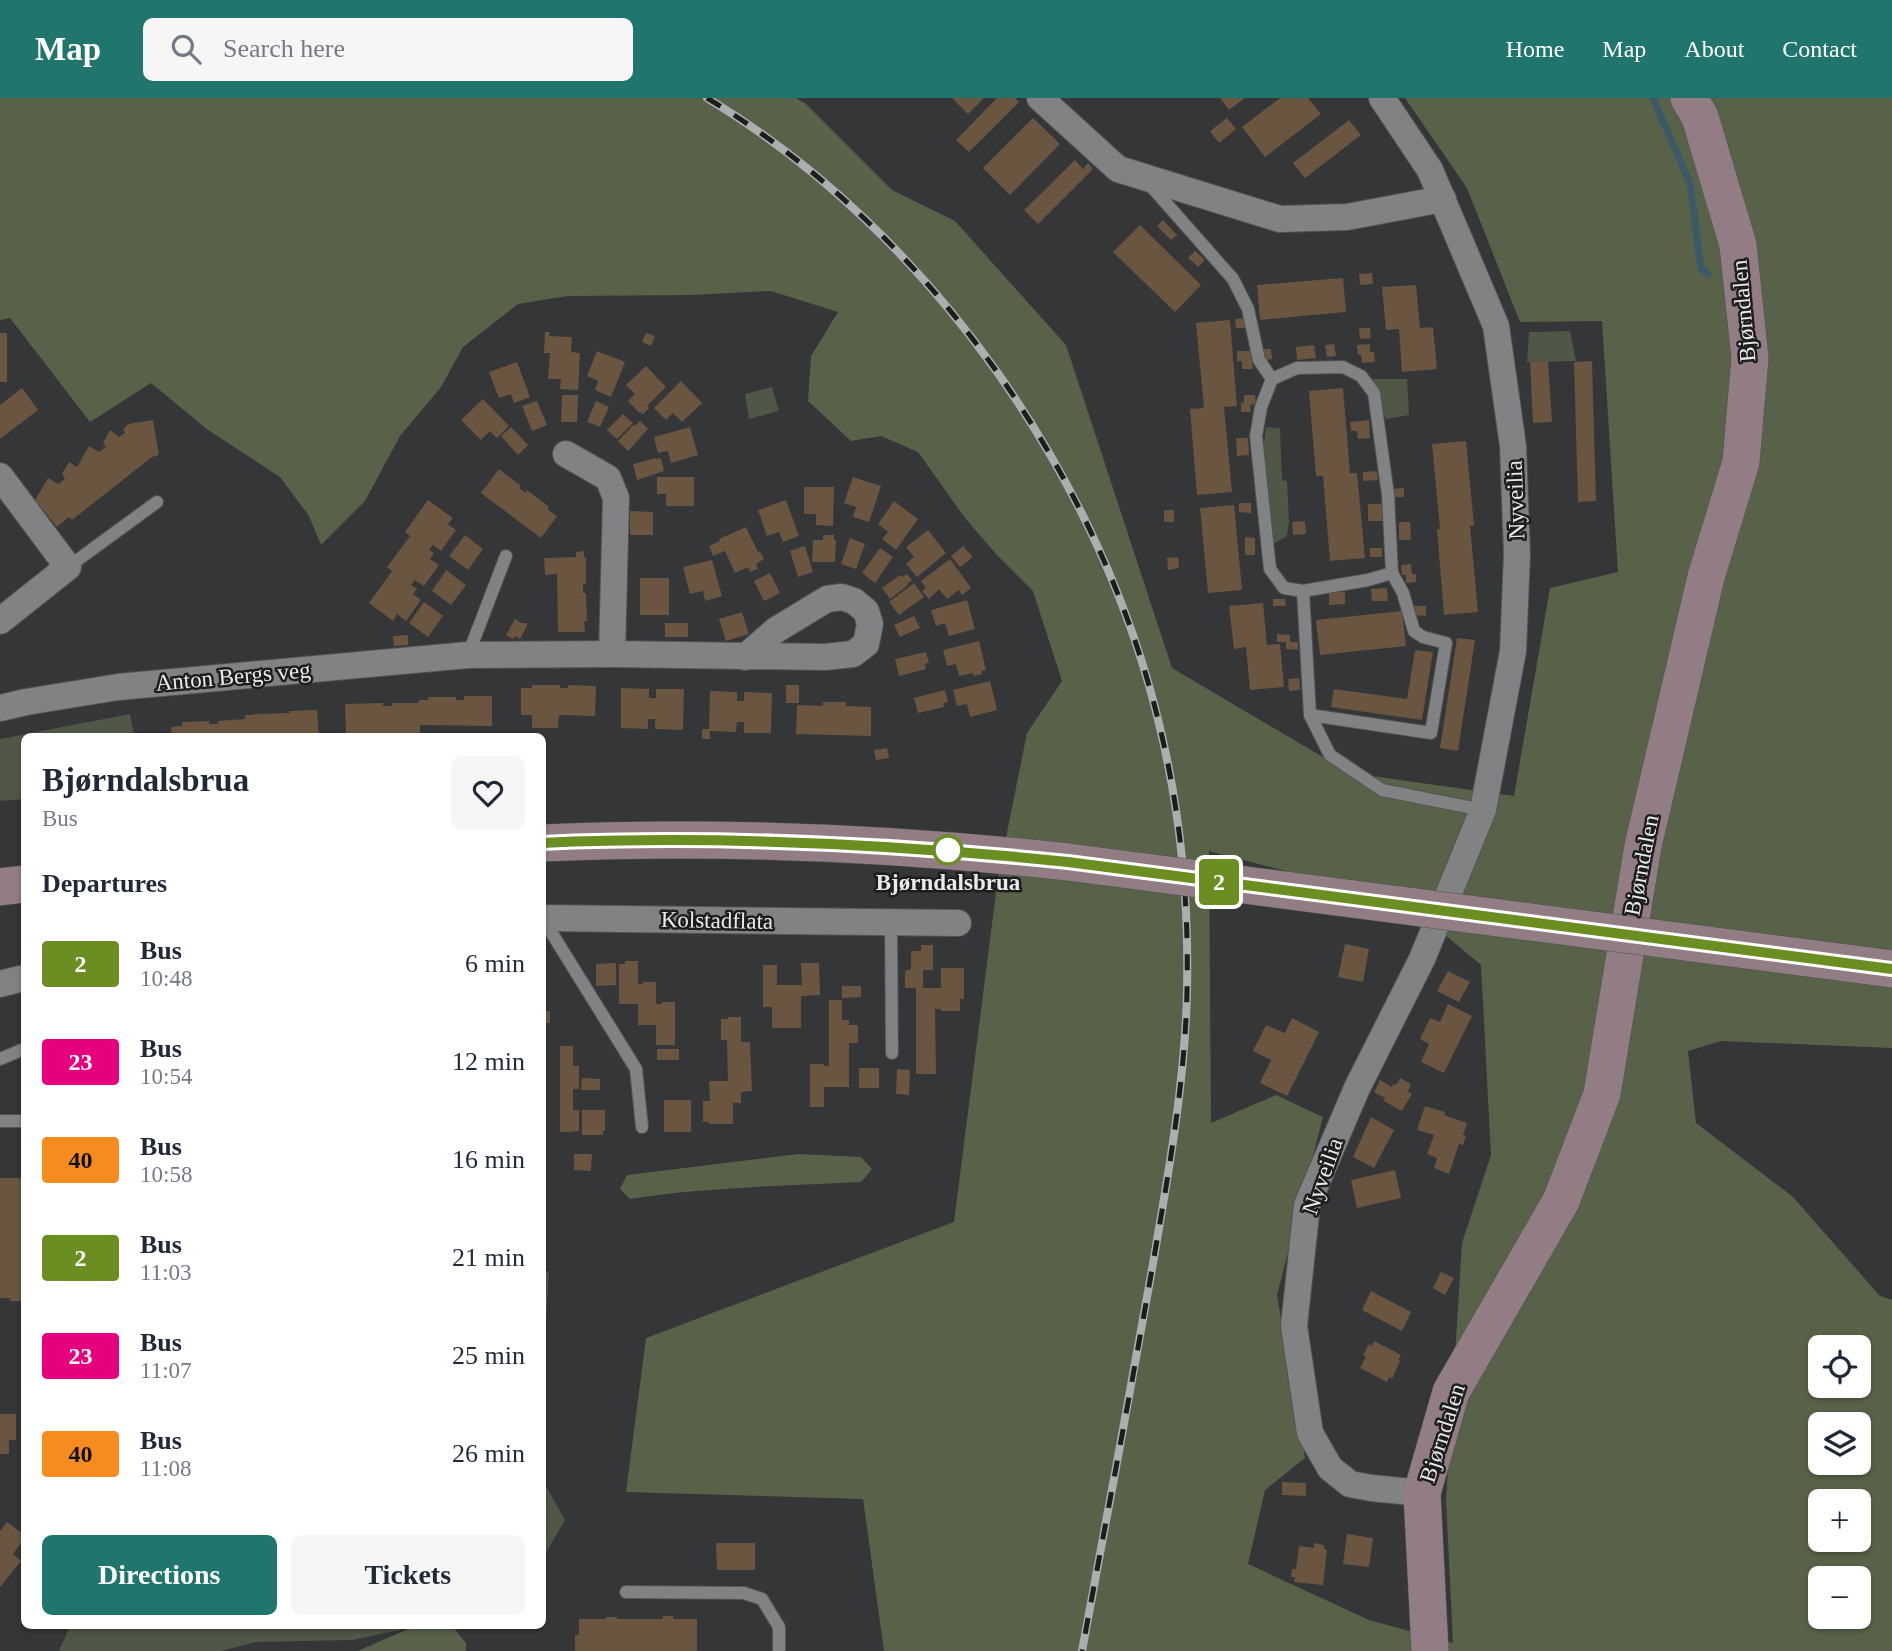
<!DOCTYPE html>
<html lang="en">
<head>
<meta charset="utf-8">
<style>
  :root { --surface:#fff; --page:#f6f6f7; --text:#1f2937; --muted:#747a83; --accent:#20766d }
  body { margin:0; font-family:Georgia,serif; background:var(--page); color:var(--text); height:100vh; display:flex; flex-direction:column; font-size:26px; white-space:nowrap }
  * { box-sizing:border-box; margin:0 }
  p { font-size:23px; color:var(--muted) }
  .icon { flex:none; width:38px; height:38px; fill:none; stroke:currentColor; stroke-width:2; stroke-linecap:round; stroke-linejoin:round }
  .map { position:relative; flex:1; overflow:hidden }
  .panel { position:absolute; left:21px; top:635px; width:525px; height:896px; display:flex; flex-direction:column; background:var(--surface); border-radius:10px; box-shadow:0 2px 5px #0004 }
  .panel>* { flex:none }
  .badge { padding:0 14px; border-radius:5px; font-size:24px; line-height:46px }
  .fabs { position:absolute; left:1808px; top:1237px; display:grid; gap:14px }
  .fabs a { display:grid; place-items:center; width:63px; height:63px; border-radius:10px; background:var(--surface); box-shadow:0 2px 5px #0004; font-size:35px }
  .map>.badge { position:absolute; translate:-50% -50%; box-shadow:0 0 0 4px #fff }
  h2 { padding:0 21px; font-size:26px; line-height:63px }
  .round { display:grid; place-items:center; flex:none; width:74px; height:74px; border-radius:10px; background:var(--page) }
  .summary { display:flex; align-items:center; justify-content:space-between; height:119px; padding:0 21px }
  h1 { font-size:33px; font-weight:700; line-height:52px }
  .action { display:flex; gap:14px; margin-top:auto; padding:14px 21px }
  .action a { flex:1; height:80px; border-radius:10px; background:var(--accent); color:#fff; font-size:28px; font-weight:700; line-height:80px; text-align:center }
  .action a+a { background:var(--page); color:var(--text) }
  ul { padding:0; list-style:none }
  li { display:flex; align-items:center; gap:21px; height:98px; padding:0 21px }
  li div { flex:1 }
  li b { display:block; font-size:26px }
  li em { font-style:normal }
  li .badge { min-width:77px; font-weight:700; text-align:center }
  header { display:flex; align-items:center; gap:42px; box-sizing:border-box; height:98px; padding:0 35px; background:var(--accent); color:#fff }
  header strong { font-size:33px }
  nav { display:flex; gap:38px; margin-inline-start:auto; font-size:24px }
  .search { width:490px; height:63px; background:var(--page); display:flex; align-items:center; gap:18px; box-sizing:border-box; padding:0 24px; border-radius:10px; color:var(--muted); font-size:26px }
  .map>svg:first-child { display:block }
</style>
</head>
<body>
<header>
<strong>Map</strong>
<div class="search"><svg class="icon" aria-label="search" viewBox="0 0 24 24"><circle cx="10" cy="10" r="6"/><path d="M15 15l6 6"/></svg>Search here</div>
<nav><a>Home</a><a>Map</a><a>About</a><a>Contact</a></nav>
</header>
<div class="map">
<svg width="1892" height="1553" viewBox="0 0 1892 1553">
  <rect width="100%" height="100%" fill="#353638"/>
  <!-- green -->
  <g fill="#4f5746">
    <path d="M1570 233 1576 263 1527 264 1529 234Z"/>
    <path d="M1372 281H1407L1409 317 1386 321Z"/>
    <path d="M772 289 779 313 749 321 745 296Z"/>
    <path d="M1266 329 1280 330 1282 382 1287 383 1289 424 1287 438 1273 446 1262 361Z"/>
    <path d="M130 616 134 639H24V701L0 703V641Z"/>
    <path d="M549 1173 543 1273V1175Z"/>
    <path d="M543 1383 565 1422 543 1460Z"/>
    <path d="M70 1528H417L353 1542 256 1544 221 1553H59Z"/>
  </g>
  <!-- forest -->
  <g fill="#586249" fill-rule="evenodd">
    <path d="M0 0H796L806 6 892 92 955 123 1066 247 1172 570 1350 675 1514 698 1550 490 1618 474 1602 223 1520 224 1467 90 1405 0H1892V950L1721 943 1688 953 1696 1025 1793 1099 1880 1198 1892 1202V1553H884L863 1401 626 1394 646 1240 954 1124 998 779 1027 635 1062 583 1033 493 996 456 965 420 918 354 881 338 851 343 808 303 811 258 838 214 771 193 692 197 568 198 518 206 463 249 441 289 400 338 365 403 321 447 309 418 280 379 208 332 151 285 90 324 10 220 0 222ZM1209 753 1407 805 1481 867 1491 1057 1462 1145 1446 1402 1453 1545 1369 1522 1248 1466 1265 1392 1305 1360 1277 1197 1323 1019 1276 997 1211 1025ZM1820 1250H1858V1288H1820ZM1820 1326H1858V1365H1820ZM1820 1404H1858V1442H1820ZM1820 1480H1858V1519H1820Z"/>
    <path d="M799 1056 861 1059 872 1071 861 1084C784 1088 706 1089 630 1101L620 1091 627 1077Z"/>
    <path d="M429 1528H452L466 1545V1553H358L408 1531Z"/>
  </g>
  <g fill="none" stroke-linecap="round" stroke-linejoin="round">
    <!-- stream -->
    <path stroke="#3c5967" stroke-width="7" d="M1653 0 1690 85 1701 170 1708 176"/>
  </g>
  <!-- building -->
  <g fill="#695540">
    <path d="M952 0H984L968 16Z"/>
    <path d="M997 0H1015L1019 4 969 54 956 42Z"/>
    <path d="M1220 0H1245L1229 12Z"/>
    <path d="M1280 0H1308L1321 16 1265 59 1242 29Z"/>
    <path d="M1033 20 1060 46 1010 97 983 70Z"/>
    <path d="M1227 20 1236 31 1219 45 1210 33Z"/>
    <path d="M1349 22 1361 37 1305 80 1293 65Z"/>
    <path d="M1075 62 1083 71 1088 65 1093 71 1038 126 1024 112Z"/>
    <path d="M1163 122 1177 137 1171 142 1157 128Z"/>
    <path d="M1140 127 1201 187 1175 214 1113 154Z"/>
    <path d="M1195 153 1205 162 1198 169 1188 160Z"/>
    <path d="M1372 175 1373 186 1360 187 1359 176Z"/>
    <path d="M1343 180 1346 214 1260 222 1257 187Z"/>
    <path d="M1416 187 1420 230 1433 229 1437 271 1402 274 1399 231 1386 232 1382 189Z"/>
    <path d="M1246 220 1247 230H1236L1235 221Z"/>
    <path d="M1230 222 1237 308 1224 309 1232 394 1197 397 1190 311 1204 310 1196 225Z"/>
    <path d="M1359 230H1370L1371 240 1360 241Z"/>
    <path d="M545 234H550L549 238 572 239 571 254 580 255 578 292 560 291 561 281H548L550 255H544Z"/>
    <rect x="0" y="235" width="7" height="49"/>
    <path d="M646 235 655 238 651 248 642 244Z"/>
    <path d="M1334 246 1336 258 1327 259 1325 247Z"/>
    <path d="M1370 246V254H1374L1375 264 1362 265 1361 257H1358L1357 247Z"/>
    <path d="M1314 247 1316 260 1297 262 1296 249Z"/>
    <path d="M1262 251H1271L1272 261 1263 262Z"/>
    <path d="M597 253 625 264 611 299 595 292 598 283 587 278Z"/>
    <path d="M1237 253H1251L1253 271H1242V263H1237Z"/>
    <path d="M1548 263 1552 324 1533 325 1530 264Z"/>
    <path d="M1592 263 1596 403 1578 404 1574 264Z"/>
    <path d="M517 264 530 299 514 305 511 296 499 300 489 274Z"/>
    <path d="M646 268 666 289 647 308 649 310 643 316 640 314 639 315 628 303 635 296 626 287Z"/>
    <path d="M681 283 702 305 682 324 673 315 666 322 654 310Z"/>
    <path d="M22 290 38 312 0 341V307Z"/>
    <path d="M1343 290 1350 375H1357L1365 460 1330 463 1323 378H1316L1309 293Z"/>
    <path d="M562 297H578L577 324H561Z"/>
    <path d="M1244 297H1255L1256 306 1250 307 1251 314H1241V305H1244Z"/>
    <path d="M483 301 509 328 497 340 490 333 481 342 461 322Z"/>
    <path d="M537 303 547 327 532 333 522 308Z"/>
    <path d="M596 303 609 309 600 329 587 324Z"/>
    <path d="M623 316 633 325 617 341 607 332Z"/>
    <path d="M153 322 159 357 152 359 72 422 69 419 57 429 35 402 48 380 58 386 65 381 62 376 69 364 77 369 89 348 99 354 106 349 103 345 110 332 119 339 125 335 123 332 128 326Z"/>
    <path d="M1369 322 1370 340 1358 341 1357 333H1351L1350 324Z"/>
    <path d="M640 323 648 331 628 353 618 343 634 326 635 328Z"/>
    <path d="M511 329 528 347 518 357 501 338Z"/>
    <path d="M690 329 698 357 671 365 668 353 658 355 654 339Z"/>
    <path d="M1236 340H1248L1249 357 1237 358Z"/>
    <path d="M1466 343 1474 428H1470L1478 514 1444 517 1437 431H1440L1432 346Z"/>
    <path d="M656 360V361L661 360 664 373 637 382 633 366Z"/>
    <path d="M499 371 521 388 519 390 526 395 527 392 549 409 548 412 557 418 541 440 481 395Z"/>
    <path d="M1377 373 1378 382 1363 383V374Z"/>
    <path d="M657 379H694V408H666V396H657Z"/>
    <path d="M853 379 881 388 869 424 853 419 856 409 844 405Z"/>
    <path d="M804 389H834L833 428 816 427V416H804Z"/>
    <path d="M1404 390V399H1393L1392 391Z"/>
    <path d="M428 402 453 420 448 426 456 432 441 453 433 447 429 452 434 455 430 461 439 467 424 488 415 482 411 487 417 491 413 496 421 502 406 523 397 516 393 523 369 505 392 473 387 469 410 438 405 434Z"/>
    <path d="M786 402 799 438 783 444 779 434 767 438 758 412Z"/>
    <path d="M894 403 918 421 896 452 882 441 888 434 878 426Z"/>
    <path d="M1239 405H1251V415L1239 414Z"/>
    <rect x="1368" y="406" width="14" height="17"/>
    <path d="M1234 407 1242 492 1208 495 1200 410Z"/>
    <rect x="1164" y="412" width="10" height="12"/>
    <path d="M630 413 653 414V437H630Z"/>
    <path d="M1305 423 1306 436 1293 437 1292 424Z"/>
    <path d="M1399 424H1410L1411 442H1399Z"/>
    <path d="M746 429 758 454 760 453 764 461 756 466 758 471 750 474 748 469 735 475 725 453 713 458 709 448 720 443 719 441Z"/>
    <path d="M928 432 946 455 917 479 906 466 914 459 906 449Z"/>
    <path d="M465 437 483 451 468 472 449 458Z"/>
    <path d="M823 437H834V442H836L835 464H812L813 442H823Z"/>
    <path d="M1245 439 1255 440V457H1245Z"/>
    <path d="M850 440 865 446 856 471 841 466Z"/>
    <path d="M805 448 813 474 798 479 790 453Z"/>
    <path d="M963 448 973 459 960 469 951 458Z"/>
    <path d="M880 450 893 459 875 485 862 475Z"/>
    <rect x="1370" y="450" width="12" height="9"/>
    <path d="M584 453V459H586V486H583V495H586L587 523H584L585 534H558L557 476 545 477 544 460 576 459V454Z"/>
    <path d="M1178 459 1179 470 1168 472 1167 460Z"/>
    <path d="M950 461 971 490 962 497 959 492 947 501 939 491 929 501 922 493 926 490 921 483Z"/>
    <path d="M712 462 722 498 705 503 703 493 690 496 683 469Z"/>
    <path d="M1411 466 1412 476H1416V484L1406 485V477H1402L1401 467Z"/>
    <path d="M446 472 466 487 451 507 432 493Z"/>
    <path d="M770 475 780 495 764 503 754 483Z"/>
    <path d="M907 476 912 482 907 486 908 487 890 501 882 490 900 477 902 479Z"/>
    <rect x="640" y="480" width="29" height="37"/>
    <path d="M914 485 924 499 899 517 889 504Z"/>
    <path d="M1387 490 1388 503H1372L1371 491Z"/>
    <path d="M1329 494H1345V506L1329 507Z"/>
    <path d="M1273 501H1285L1286 508H1273Z"/>
    <path d="M967 502 975 531 949 538 945 525 936 528 931 512Z"/>
    <path d="M424 504 443 518 428 539 409 525Z"/>
    <path d="M1263 505 1267 547 1280 546 1284 589 1250 592 1246 549 1234 551 1229 508Z"/>
    <path d="M1414 508H1426V518L1414 517Z"/>
    <path d="M1402 513 1406 548 1320 557 1316 522Z"/>
    <path d="M742 514 749 536 726 543 719 521Z"/>
    <path d="M914 518 920 530 900 539 894 527Z"/>
    <path d="M515 521 521 525H527V528L520 541 515 538 513 541 506 537Z"/>
    <rect x="665" y="525" width="23" height="14"/>
    <path d="M1277 536 1290 537V544H1298V552L1286 551V544H1277Z"/>
    <path d="M408 537V547L394 548 393 538Z"/>
    <path d="M1457 540 1475 542 1458 653 1440 650Z"/>
    <path d="M979 543 986 572 982 573V576L974 578 973 575 959 578 956 566 947 568 943 552Z"/>
    <path d="M1415 552 1433 554 1422 622 1331 609 1334 591 1407 601Z"/>
    <path d="M926 554 929 565 925 566 926 571 899 578 895 561Z"/>
    <path d="M1299 580 1300 592 1289 593 1288 581Z"/>
    <path d="M990 583 997 612 970 619 967 606 957 608 953 592Z"/>
    <path d="M532 587H560V590H568V587L596 588 595 618 559 617 558 630H532V617H521V590H532Z"/>
    <rect x="786" y="587" width="13" height="18"/>
    <path d="M621 590 649 591V600H656V591H684L683 632 655 631V621H648V631L621 630Z"/>
    <path d="M945 592 948 604 943 605 944 609 918 615 914 600Z"/>
    <path d="M710 593 737 594V603H744V594L772 595 771 635H744V624H737L736 634 710 633V641H702V631H709Z"/>
    <path d="M464 598H492V628L420 627V635L346 637 345 606 383 605V608H392V605H419V602H428V599H456V602H464Z"/>
    <path d="M823 604H846V608L871 609V638L796 636 797 607 823 608Z"/>
    <path d="M317 612 319 639H172L171 629 182 628V624L209 623V626H218V623L245 621V617H254L253 616 290 615 289 613Z"/>
    <path d="M887 650 889 660 876 662 874 652Z"/>
    <path d="M1345 846 1369 851 1363 884 1338 879Z"/>
    <path d="M921 847H933V872H923V890H941V870H964V901H960V913H941V911H935L936 976H916V890H905V873L911 871V853H921Z"/>
    <path d="M625 863H638V886H643V884H656V906H662V904H675V947H656V927H638V906H619V866H625Z"/>
    <path d="M616 865V887L596 888V866Z"/>
    <path d="M801 865H819L820 897 801 898V930H772V909H763V867H777V887H802Z"/>
    <path d="M1448 873 1470 884 1459 904 1437 893Z"/>
    <path d="M842 888H861V899L842 900Z"/>
    <path d="M829 902H842V922H849V927H858V945H849V989H824V1009H810V966H824V968H829Z"/>
    <path d="M1448 906 1472 918 1444 975 1421 964 1429 946 1420 941 1430 920 1440 924Z"/>
    <rect x="542" y="913" width="8" height="12"/>
    <path d="M728 919H741V944H750L752 993 741 994V1005H733V1026H709V1024H703V1003H710L709 983H728L727 942H721V921H728Z"/>
    <path d="M1292 920 1319 934 1287 998 1260 985 1271 962 1253 953 1266 927 1285 935Z"/>
    <path d="M560 948H573V968H579V991H573V1012H579V1033H573V1034H560Z"/>
    <rect x="657" y="951" width="22" height="11"/>
    <rect x="859" y="970" width="20" height="20"/>
    <path d="M897 971 910 972 909 997 896 996Z"/>
    <path d="M582 980 600 981V992H581Z"/>
    <path d="M1400 980 1411 986 1408 994 1412 996 1402 1013 1384 1003 1385 1000 1374 994 1380 982 1392 989 1393 986 1396 987Z"/>
    <rect x="664" y="1002" width="27" height="32"/>
    <path d="M1425 1008 1445 1014 1444 1017 1467 1025 1463 1037 1466 1038 1463 1047 1459 1046 1449 1076 1434 1070 1437 1060 1427 1056 1434 1037 1417 1032Z"/>
    <path d="M582 1012H605V1033H603V1037H582Z"/>
    <path d="M1371 1019 1394 1032 1374 1070 1353 1059Z"/>
    <path d="M574 1056H592L591 1073 574 1072Z"/>
    <path d="M1395 1072 1401 1100 1357 1110 1351 1082Z"/>
    <path d="M0 1080H24V1203H10V1200H0Z"/>
    <path d="M1441 1174 1454 1180 1445 1197 1433 1190Z"/>
    <path d="M1371 1193 1411 1214 1402 1233 1362 1212Z"/>
    <path d="M1374 1243 1401 1257 1398 1262 1400 1263 1392 1281 1389 1279 1387 1284 1360 1270 1366 1259 1363 1257 1369 1246 1372 1248Z"/>
    <path d="M0 1316H16V1342H9V1356H0Z"/>
    <path d="M1282 1384 1306 1385V1398L1282 1397Z"/>
    <path d="M7 1424 24 1437V1441L13 1456 21 1463 0 1489V1433Z"/>
    <path d="M1347 1436 1373 1440 1369 1469 1343 1466Z"/>
    <path d="M716 1445H755V1472H717Z"/>
    <path d="M1314 1445 1324 1447V1451L1327 1452 1323 1487 1294 1484 1295 1479H1291L1292 1471H1296L1299 1448 1314 1450Z"/>
    <path d="M663 1518H673V1521H697V1553H575V1537H579V1521H606V1519H617V1521H663Z"/>
  </g>
  <g fill="none" stroke-linecap="round" stroke-linejoin="round">
    <defs>
      <g id="lane">
        <path d="M1150 87 1233 181 1248 211 1259 262 1272 281"/>
        <path d="M68 469 157 404"/>
        <path d="M1303 493 1368 482 1392 475 1388 397 1374 295 1361 278 1343 269 1297 270 1272 281 1261 309 1256 338 1270 471 1284 490 1303 493 1310 617 1330 657 1382 692 1483 712"/>
        <path d="M468 557 506 458"/>
        <path d="M1310 617 1431 635 1446 545 1423 539 1414 533 1403 495 1392 475"/>
        <path d="M543 821 636 971 642 1029"/>
        <path d="M891 824 892 955"/>
        <path d="M0 961 24 951"/>
        <path d="M0 1023H24"/>
        <path d="M626 1494 744 1495 762 1501 779 1529V1553"/>
      </g>
      <g id="street">
        <path d="M1040 0 1118 71 1280 121 1347 119 1443 101"/>
        <path d="M1382 0 1430 72 1496 228 1513 348 1517 456 1513 553 1483 712 1422 861 1357 990 1307 1107 1294 1228 1310 1335 1330 1370 1350 1386 1371 1390 1422 1395"/>
        <path d="M566 356 608 380 616 400 612 556"/>
        <path d="M0 378 68 469 0 523"/>
        <path d="M0 610 26 604 118 589 468 557 612 556 825 559 853 556 866 546 870 526 866 513 854 503 842 499 827 501 776 532 745 559"/>
        <path d="M542 820 958 825"/>
        <path d="M0 886 24 880"/>
      </g>
      <g id="secondary">
        <path d="M542 745C718 737 894 745 1068 764"/>
        <path d="M0 789 24 786"/>
        <path d="M1430 1553 1422 1395 1451 1294 1561 1103 1602 996 1643 748 1706 479 1741 364 1750 260 1738 147 1700 19 1689 0"/>
      </g>
    </defs>
    <!-- lane casing -->
    <use href="#lane" stroke="#525354" stroke-width="14"/>
    <!-- street casing -->
    <use href="#street" stroke="#525354" stroke-width="28"/>
    <!-- secondary casing -->
    <use href="#secondary" stroke="#525354" stroke-width="38"/>
    <!-- lane -->
    <use href="#lane" stroke="#808284" stroke-width="12"/>
    <!-- street -->
    <use href="#street" stroke="#808284" stroke-width="26"/>
    <!-- secondary -->
    <use href="#secondary" stroke="#927d84" stroke-width="37"/>
    <defs>
      <path id="rail" d="M707 0C930 134 1103 381 1161 634 1181 719 1189 805 1187 893 1185 988 1167 1083 1151 1177 1129 1302 1105 1428 1082 1553"/>
    </defs>
    <!-- rail casing -->
    <use href="#rail" stroke="#adaeb0" stroke-width="8"/>
    <!-- rail -->
    <use href="#rail" stroke="#1d1d1e" stroke-width="5" stroke-dasharray="16" stroke-linecap="butt"/>
    <defs>
      <path id="secondary-bridge" d="M1068 764 1892 871"/>
    </defs>
    <!-- secondary-bridge casing -->
    <use href="#secondary-bridge" stroke="#525354" stroke-width="38" stroke-linecap="butt"/>
    <!-- secondary-bridge -->
    <use href="#secondary-bridge" stroke="#927d84" stroke-width="37"/>
  </g>
  <g fill="none" stroke-linecap="round" stroke-linejoin="round">
    <defs>
      <path id="line" d="M542 745C718 737 894 746 1068 764L1892 871"/>
    </defs>
    <!-- line casing -->
    <use href="#line" stroke="#fff" stroke-width="16"/>
    <!-- line -->
    <use href="#line" stroke="#6b8e23" stroke-width="10"/>
  </g>
  <!-- markers -->
  <circle fill="#fff" stroke="#6b8e23" stroke-width="3.5" cx="948" cy="752" r="14"/>
  <g text-anchor="middle" stroke-width="5" stroke-linejoin="round" paint-order="stroke">
    <!-- street labels -->
    <g font-size="23" fill="#eaebec" stroke="#1d1d1e">
      <text transform="translate(1743 213) rotate(-95)" y="8">Bjørndalen</text>
      <text transform="translate(1515 402) rotate(-92)" y="8">Nyveilia</text>
      <text transform="translate(233 578) rotate(-5)" y="8">Anton Bergs veg</text>
      <text transform="translate(1641 767) rotate(-79)" y="8">Bjørndalen</text>
      <text transform="translate(717 822) rotate(1)" y="8">Kolstadflata</text>
      <text transform="translate(1322 1078) rotate(-70)" y="8">Nyveilia</text>
      <text transform="translate(1442 1335) rotate(-72)" y="8">Bjørndalen</text>
    </g>
    <!-- stop labels -->
    <g font-size="23" font-weight="bold" fill="#eaebec" stroke="#1d1d1e">
      <text x="948" y="792">Bjørndalsbrua</text>
    </g>
  </g>
</svg>
<div class="fabs">
<a><svg class="icon" aria-label="locate" viewBox="0 0 24 24"><circle cx="12" cy="12" r="6"/><path d="M12 2v4M12 18v4M2 12h4M18 12h4"/></svg></a>
<a><svg class="icon" aria-label="layers" viewBox="0 0 24 24"><path d="M12 4l9 5-9 5-9-5zM3 14l9 5 9-5"/></svg></a>
<a>+</a>
<a>−</a>
</div>
<b class="badge" style="left:1219px;top:784px;background:#6b8e23;color:#fff">2</b>
<section class="panel">
<div class="summary"><div><h1>Bjørndalsbrua</h1><p>Bus</p></div><a class="round"><svg class="icon" aria-label="heart" viewBox="0 0 24 24"><path d="M12 20l-8-8c-3-5 5-10 8-4 3-6 11-1 8 4z"/></svg></a></div>
<h2>Departures</h2>
<ul>
<li><span class="badge" style="background:#6b8e23;color:#fff">2</span><div><b>Bus</b><p>10:48</p></div><em>6 min</em></li>
<li><span class="badge" style="background:#e6007e;color:#fff">23</span><div><b>Bus</b><p>10:54</p></div><em>12 min</em></li>
<li><span class="badge" style="background:#f68b1f;color:#111">40</span><div><b>Bus</b><p>10:58</p></div><em>16 min</em></li>
<li><span class="badge" style="background:#6b8e23;color:#fff">2</span><div><b>Bus</b><p>11:03</p></div><em>21 min</em></li>
<li><span class="badge" style="background:#e6007e;color:#fff">23</span><div><b>Bus</b><p>11:07</p></div><em>25 min</em></li>
<li><span class="badge" style="background:#f68b1f;color:#111">40</span><div><b>Bus</b><p>11:08</p></div><em>26 min</em></li>
</ul>
<div class="action"><a>Directions</a><a>Tickets</a></div>
</section>
</div>
</body>
</html>
